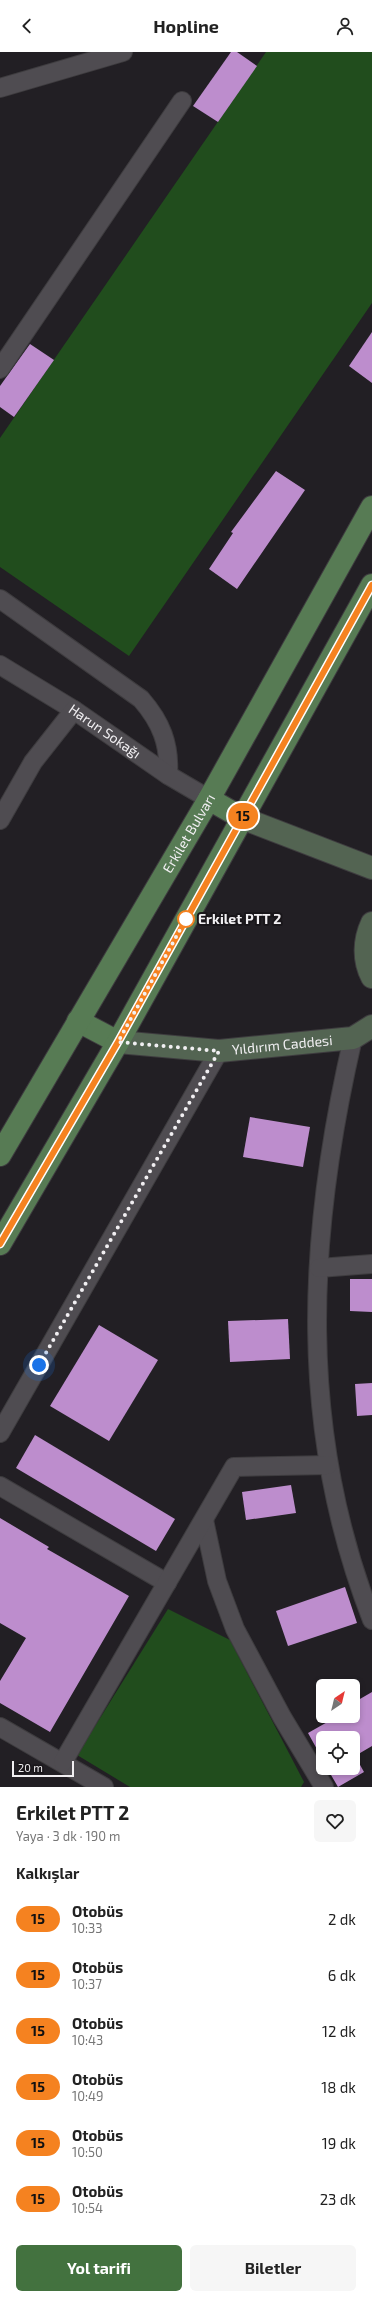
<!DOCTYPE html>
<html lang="tr">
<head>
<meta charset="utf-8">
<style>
  :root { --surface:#fff; --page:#f6f6f6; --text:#222; --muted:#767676; --accent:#43723f }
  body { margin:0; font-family:"Exo 2",sans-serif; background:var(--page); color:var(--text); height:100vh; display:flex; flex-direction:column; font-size:15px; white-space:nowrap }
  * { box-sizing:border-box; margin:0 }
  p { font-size:13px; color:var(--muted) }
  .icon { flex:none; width:22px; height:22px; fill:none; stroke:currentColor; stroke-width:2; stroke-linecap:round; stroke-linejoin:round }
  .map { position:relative; height:1735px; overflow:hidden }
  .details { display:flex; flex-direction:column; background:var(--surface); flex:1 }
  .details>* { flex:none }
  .badge { padding:0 8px; border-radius:13px; font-size:14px; line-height:26px }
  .needle { width:26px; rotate:35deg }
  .fabs { position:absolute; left:316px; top:1627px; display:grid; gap:8px }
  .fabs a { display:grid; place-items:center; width:44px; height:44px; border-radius:6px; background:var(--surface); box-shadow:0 2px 6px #0003; font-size:20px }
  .scale { position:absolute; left:12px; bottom:10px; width:62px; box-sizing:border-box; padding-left:4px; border:2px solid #f1eff2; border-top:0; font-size:11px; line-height:14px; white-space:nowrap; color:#f1eff2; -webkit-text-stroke:3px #19161a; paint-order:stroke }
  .you { position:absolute; width:20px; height:20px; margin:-10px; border:3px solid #fff; border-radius:50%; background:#1a73e8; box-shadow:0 0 0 6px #1a73e833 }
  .map>.badge { position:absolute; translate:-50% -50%; box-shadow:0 0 0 2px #fff }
  h2 { padding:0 16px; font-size:15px; line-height:36px }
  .round { display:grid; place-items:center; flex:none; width:42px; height:42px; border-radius:6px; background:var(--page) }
  .summary { display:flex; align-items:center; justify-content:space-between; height:68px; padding:0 16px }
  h1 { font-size:19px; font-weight:700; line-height:30px }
  .action { display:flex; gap:8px; margin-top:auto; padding:8px 16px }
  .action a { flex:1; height:46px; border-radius:6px; background:var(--accent); color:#fff; font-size:16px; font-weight:700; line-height:46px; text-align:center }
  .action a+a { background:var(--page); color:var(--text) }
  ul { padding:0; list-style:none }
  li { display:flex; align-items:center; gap:12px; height:56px; padding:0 16px }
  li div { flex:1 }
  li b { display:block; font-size:15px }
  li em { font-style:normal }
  li .badge { min-width:44px; font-weight:700; text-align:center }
  header { display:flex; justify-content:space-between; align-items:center; height:52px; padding:0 16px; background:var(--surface); font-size:18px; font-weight:700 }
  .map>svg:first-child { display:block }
</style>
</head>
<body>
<header><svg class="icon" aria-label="back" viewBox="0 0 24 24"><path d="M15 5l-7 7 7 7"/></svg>Hopline<svg class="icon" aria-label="person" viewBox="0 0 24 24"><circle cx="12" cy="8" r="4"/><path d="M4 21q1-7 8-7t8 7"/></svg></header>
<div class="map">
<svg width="372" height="1735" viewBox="0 0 372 1735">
  <rect width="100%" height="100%" fill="#221f24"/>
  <!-- park -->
  <g fill="#214d1d">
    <path d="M266 0H372V251L129 604 0 515V386Z"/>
    <path d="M168 1557 230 1588 304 1730 301 1735H130L77 1703Z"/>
  </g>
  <!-- building -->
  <g fill="#bd8dcd">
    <path d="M231 0H237L257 14 218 70 193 54Z"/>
    <path d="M372 280V331L349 314Z"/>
    <path d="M30 292 54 308 14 365 0 355V334Z"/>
    <path d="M276 419 305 438 237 537 209 517 233 481 231 480Z"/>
    <path d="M250 1065 310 1075 303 1115 243 1105Z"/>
    <path d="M350 1227H372V1260L350 1259Z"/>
    <path d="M288 1267 290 1307 230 1310 228 1269Z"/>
    <path d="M99 1273 158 1308 109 1389 50 1354Z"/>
    <path d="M372 1331V1363L357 1364 355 1332Z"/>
    <path d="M35 1383 175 1467 156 1499 16 1416Z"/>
    <path d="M291 1433 296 1461 246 1468 242 1440Z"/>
    <path d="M0 1466 49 1495 47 1497 129 1544 50 1680 0 1651V1629L26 1586 0 1571Z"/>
    <path d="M345 1535 357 1571 288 1594 276 1559Z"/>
    <path d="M372 1640V1694L355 1704 364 1720 338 1735 327 1716H353V1686H323V1708L308 1681 338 1664H353V1651Z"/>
  </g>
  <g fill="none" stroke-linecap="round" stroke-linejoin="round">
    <defs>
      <g id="street">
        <path d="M0 36 123 0"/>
        <path d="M0 317 182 49"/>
        <path d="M0 547 141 647C161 670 170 692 168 723"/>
        <path id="s1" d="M0 613 74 658 168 723 209 747"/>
        <path d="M0 768 33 710 74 658"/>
        <path d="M353 986C307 1184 297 1376 372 1568"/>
        <path d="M319 1216 372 1212"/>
        <path d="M0 1381 219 999"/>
        <path d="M0 1434 167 1531"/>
        <path d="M204 1468 217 1529 235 1577 282 1665 324 1735"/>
        <path d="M0 1675 104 1735"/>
        <path d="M63 1710 234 1415 328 1413"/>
      </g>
      <g id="secondary">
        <path d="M242 766 372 816"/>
        <path d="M372 871C364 888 363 908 372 925"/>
        <path id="s2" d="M118 990 219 999 353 986 372 974"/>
      </g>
      <g id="primary">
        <path d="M209 747 242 766"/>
        <path d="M78 969 118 990"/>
        <path id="s3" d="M0 1103 209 747 372 455"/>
        <path d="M0 1192 118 990 372 533"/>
      </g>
    </defs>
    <!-- street casing -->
    <use href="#street" stroke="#3e3c3f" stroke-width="20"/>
    <!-- secondary casing -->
    <use href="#secondary" stroke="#3e3c3f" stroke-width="24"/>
    <!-- primary casing -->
    <use href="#primary" stroke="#3e3c3f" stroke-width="24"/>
    <!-- street -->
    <use href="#street" stroke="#4f4c51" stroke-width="18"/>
    <!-- secondary -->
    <use href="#secondary" stroke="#536452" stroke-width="22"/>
    <!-- primary -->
    <use href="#primary" stroke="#577b54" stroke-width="22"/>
  </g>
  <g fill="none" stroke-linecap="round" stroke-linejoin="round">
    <defs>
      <path id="line" d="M0 1192 118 990 372 533"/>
    </defs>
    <!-- line casing -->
    <use href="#line" stroke="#fff" stroke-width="9"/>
    <!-- line -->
    <use href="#line" stroke="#f58220" stroke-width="6"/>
    <!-- walk -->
    <path stroke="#f1eff2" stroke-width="4" stroke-dasharray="0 7.2" d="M39 1313 219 999 118 990 186 867"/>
  </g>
  <!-- markers -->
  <circle fill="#fff" stroke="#f58220" stroke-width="2" cx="186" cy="867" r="8"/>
  <g text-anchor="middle" stroke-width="4" stroke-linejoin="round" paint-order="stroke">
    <!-- street labels -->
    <g font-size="14" fill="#f1eff2" stroke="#19161a">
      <text dy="5" stroke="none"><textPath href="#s1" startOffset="124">Harun Sokağı</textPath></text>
      <text dy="5" stroke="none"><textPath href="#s3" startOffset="373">Erkilet Bulvarı</textPath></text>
      <text dy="5" stroke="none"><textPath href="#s2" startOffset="165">Yıldırım Caddesi</textPath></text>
    </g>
    <!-- stop labels -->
    <g font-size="14" font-weight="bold" fill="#f1eff2" stroke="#19161a" text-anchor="start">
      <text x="198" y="872">Erkilet PTT 2</text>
    </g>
  </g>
</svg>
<div class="fabs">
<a><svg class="needle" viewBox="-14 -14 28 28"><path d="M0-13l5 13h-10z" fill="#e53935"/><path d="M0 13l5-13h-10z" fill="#767676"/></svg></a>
<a><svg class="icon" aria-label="locate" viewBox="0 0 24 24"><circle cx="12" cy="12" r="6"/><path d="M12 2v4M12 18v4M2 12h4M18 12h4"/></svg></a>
</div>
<div class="scale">20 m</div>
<div class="you" style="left:39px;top:1313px"></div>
<b class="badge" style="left:243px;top:764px;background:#f58220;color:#111">15</b>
</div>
<section class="details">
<div class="summary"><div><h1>Erkilet PTT 2</h1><p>Yaya · 3 dk · 190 m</p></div><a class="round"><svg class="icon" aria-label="heart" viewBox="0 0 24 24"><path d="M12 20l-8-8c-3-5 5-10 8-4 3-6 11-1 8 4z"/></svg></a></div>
<h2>Kalkışlar</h2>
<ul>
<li><span class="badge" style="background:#f58220;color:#111">15</span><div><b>Otobüs</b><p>10:33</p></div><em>2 dk</em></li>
<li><span class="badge" style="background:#f58220;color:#111">15</span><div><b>Otobüs</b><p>10:37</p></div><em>6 dk</em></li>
<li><span class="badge" style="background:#f58220;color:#111">15</span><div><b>Otobüs</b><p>10:43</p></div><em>12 dk</em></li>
<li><span class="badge" style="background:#f58220;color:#111">15</span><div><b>Otobüs</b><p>10:49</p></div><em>18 dk</em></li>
<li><span class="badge" style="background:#f58220;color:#111">15</span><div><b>Otobüs</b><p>10:50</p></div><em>19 dk</em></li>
<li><span class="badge" style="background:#f58220;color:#111">15</span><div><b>Otobüs</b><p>10:54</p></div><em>23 dk</em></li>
</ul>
<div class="action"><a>Yol tarifi</a><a>Biletler</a></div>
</section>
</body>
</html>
